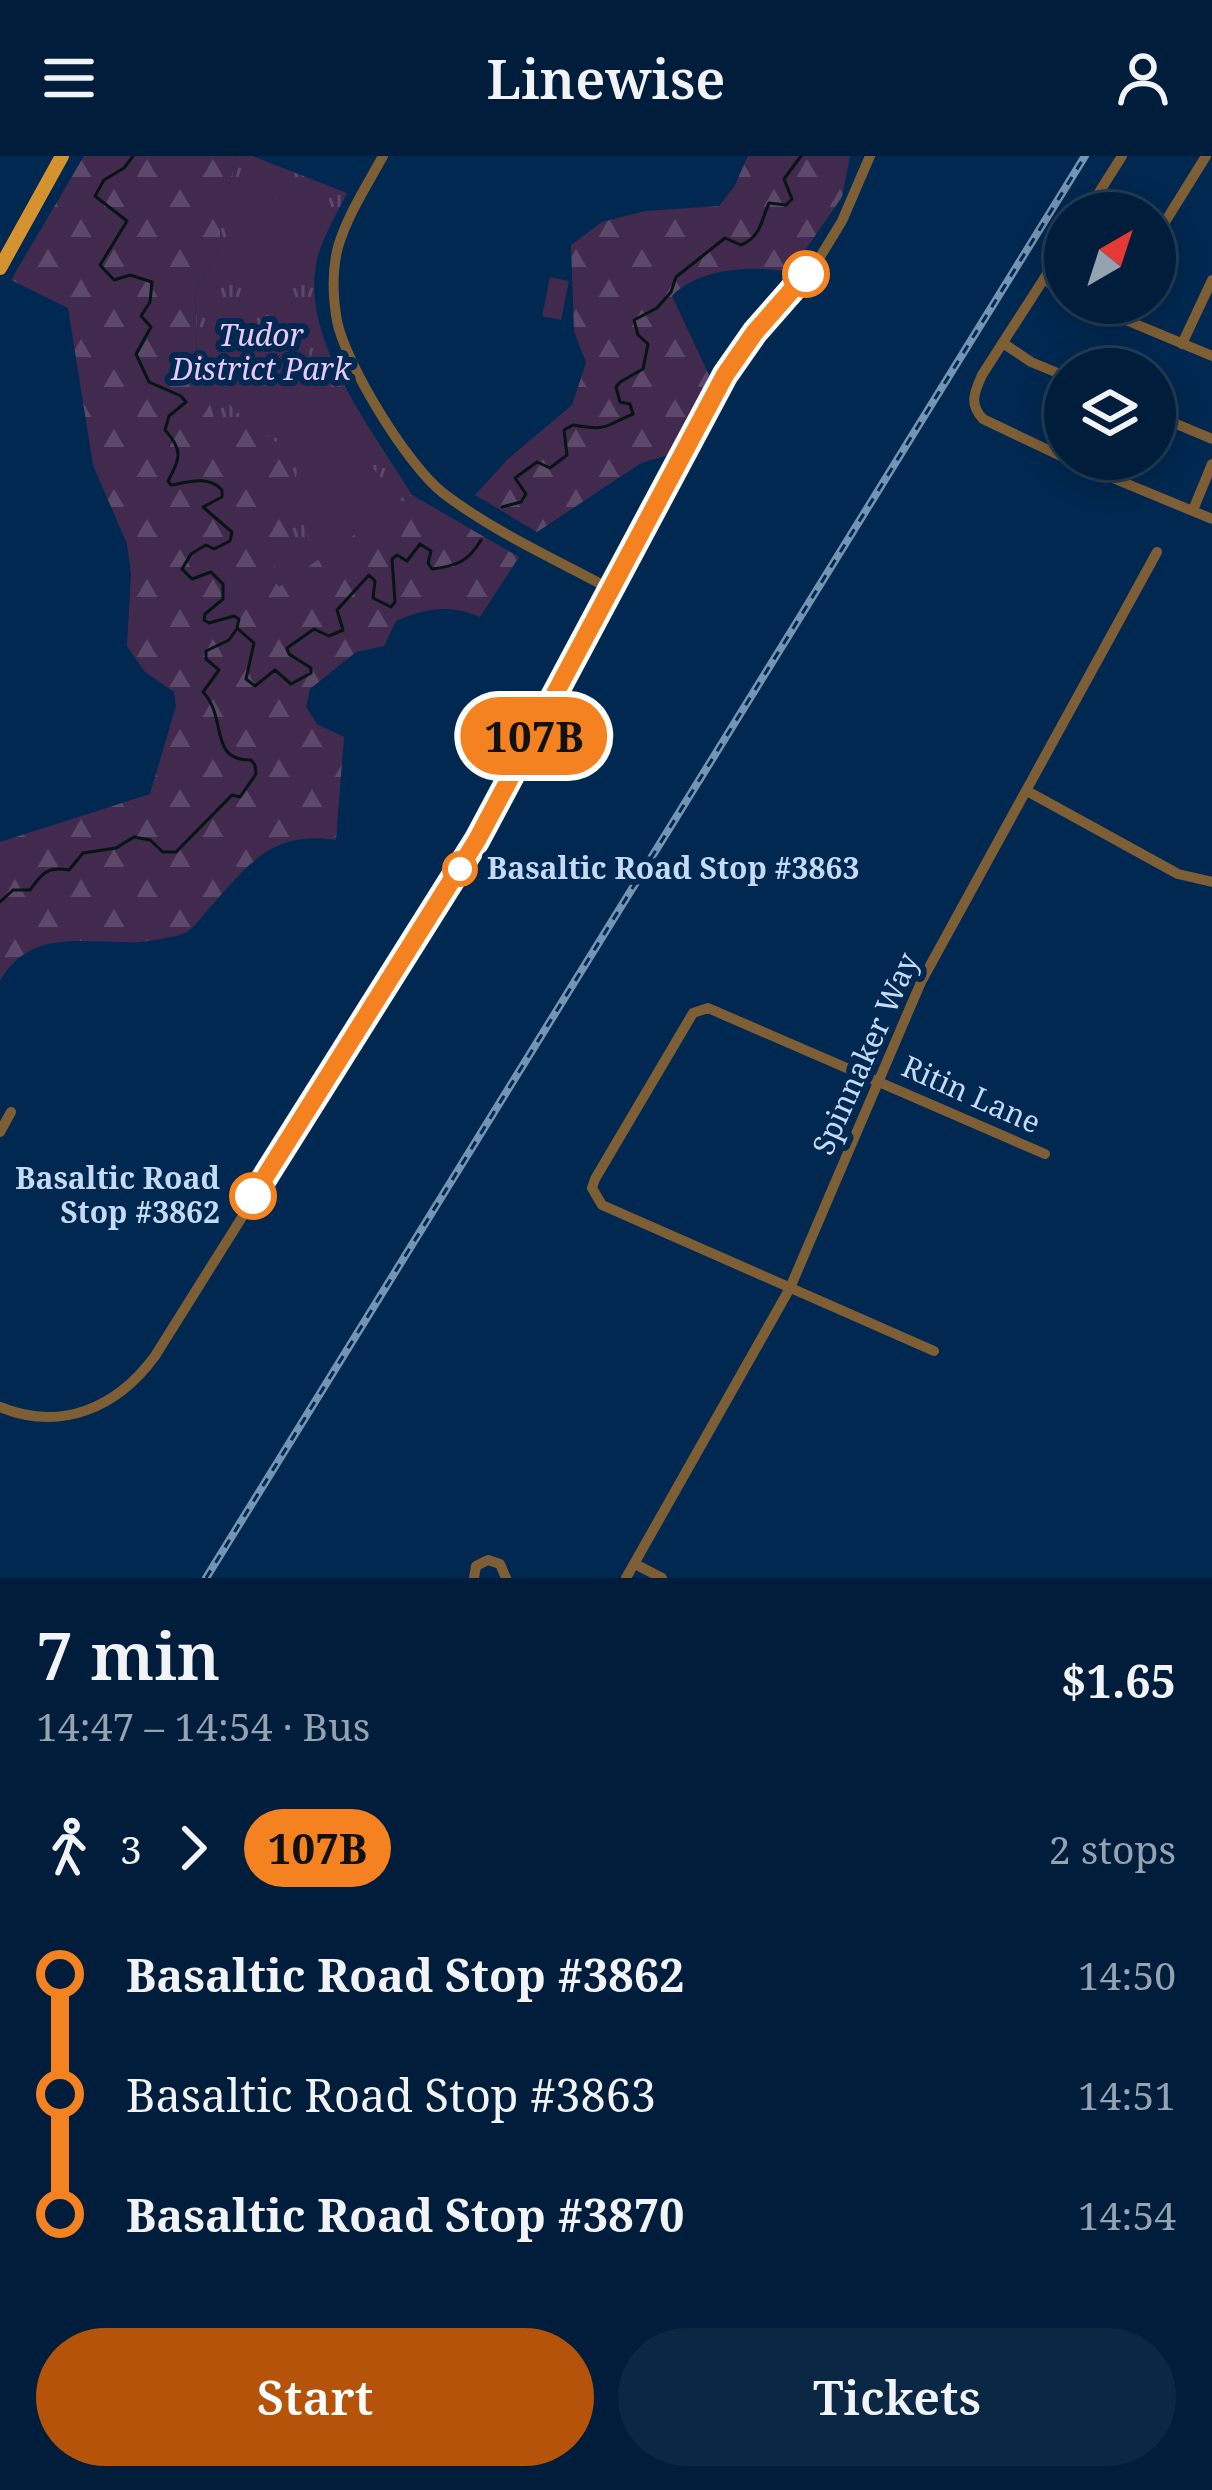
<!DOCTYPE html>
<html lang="en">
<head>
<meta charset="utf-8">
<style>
  :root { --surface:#001e3c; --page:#0a2743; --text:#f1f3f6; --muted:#95a2af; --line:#223c56; --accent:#b45309 }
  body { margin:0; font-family:"Noto Serif",serif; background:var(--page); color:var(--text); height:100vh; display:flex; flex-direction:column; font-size:45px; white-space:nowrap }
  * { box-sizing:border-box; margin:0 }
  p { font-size:39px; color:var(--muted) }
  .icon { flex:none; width:66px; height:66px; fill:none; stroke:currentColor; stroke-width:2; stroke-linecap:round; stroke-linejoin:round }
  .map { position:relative; height:1422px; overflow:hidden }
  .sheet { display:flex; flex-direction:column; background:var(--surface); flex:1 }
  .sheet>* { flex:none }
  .badge { padding:0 24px; border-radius:39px; font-size:42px; line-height:78px }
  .needle { width:78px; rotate:39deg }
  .fabs { position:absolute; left:1044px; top:36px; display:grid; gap:24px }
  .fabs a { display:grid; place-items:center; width:132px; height:132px; border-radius:50%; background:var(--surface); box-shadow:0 6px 30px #0003,0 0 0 3px var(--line); font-size:60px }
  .map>.badge { position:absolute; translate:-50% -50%; box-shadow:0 0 0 6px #fff }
  .legs { display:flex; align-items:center; gap:18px; height:132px; padding:0 36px; font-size:39px }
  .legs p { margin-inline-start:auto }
  .overview { display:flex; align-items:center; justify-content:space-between; height:204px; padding:0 36px }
  h1 { font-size:66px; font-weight:600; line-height:90px }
  .button { display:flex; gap:24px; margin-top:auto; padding:24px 36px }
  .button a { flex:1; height:138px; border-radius:72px; background:var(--accent); color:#fff; font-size:48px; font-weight:600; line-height:138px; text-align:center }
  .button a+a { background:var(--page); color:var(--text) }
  ul { padding:0 36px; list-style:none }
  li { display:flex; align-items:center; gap:42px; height:120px; font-size:45px }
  li i { display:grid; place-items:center; width:18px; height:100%; margin:0 15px; background:currentColor }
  li i::after { content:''; width:30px; height:30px; margin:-15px; border:9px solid; border-radius:50%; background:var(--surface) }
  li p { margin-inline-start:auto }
  li:first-child i { background:linear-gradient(#0000 50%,currentColor 0) }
  li:last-child i { background:linear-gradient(currentColor 50%,#0000 0) }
  header { display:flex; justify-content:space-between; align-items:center; height:156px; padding:0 36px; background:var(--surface); font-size:54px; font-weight:600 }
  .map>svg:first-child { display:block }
</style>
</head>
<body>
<header><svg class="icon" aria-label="menu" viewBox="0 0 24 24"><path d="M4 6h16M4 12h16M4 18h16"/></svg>Linewise<svg class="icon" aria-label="person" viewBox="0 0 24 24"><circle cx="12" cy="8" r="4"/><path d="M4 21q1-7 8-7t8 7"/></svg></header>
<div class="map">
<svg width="1212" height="1422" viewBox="0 0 1212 1422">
  <defs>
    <pattern id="grass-tufts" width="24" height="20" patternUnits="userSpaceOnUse" patternTransform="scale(3)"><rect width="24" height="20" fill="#422a4f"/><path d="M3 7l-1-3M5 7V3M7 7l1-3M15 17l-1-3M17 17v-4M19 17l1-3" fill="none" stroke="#5c4869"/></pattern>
    <pattern id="forest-firs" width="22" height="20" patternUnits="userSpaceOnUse" patternTransform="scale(3)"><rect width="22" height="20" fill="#422a4f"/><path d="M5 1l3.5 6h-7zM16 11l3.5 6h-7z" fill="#5c4869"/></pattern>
  </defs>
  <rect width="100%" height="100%" fill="#002850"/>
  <!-- grass -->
  <path fill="url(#grass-tufts)" d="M236 0H252L347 37C337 58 322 82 317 104 299 183 373 274 412 339L279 432 269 418 251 266 214 262 197 205 195 133 220 94V37L229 29Z"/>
  <!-- forest -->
  <g fill="url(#forest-firs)">
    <path d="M84 0H236L229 29 220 37V94L195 133 197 205 214 261 251 266 293 300 292 389 269 417 279 431 412 339 519 401 480 461C450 448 426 452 396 465L384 490 356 496 310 533 306 551 317 568 344 581 336 684C274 675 252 704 213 748 205 756 197 769 188 775 181 780 169 781 161 783 106 796 35 762 0 825V686L150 638 176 550 174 536 145 516 127 490 131 418 127 388 93 309 68 152 11 124Z"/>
    <path d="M748 0H850L842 41 790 116C753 109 699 112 672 140L709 219 675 297 641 307 537 376 475 339 508 303 572 249 586 207 574 175 571 89 602 66 645 55 719 50 734 31Z"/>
  </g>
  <!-- pitch -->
  <g fill="#422a4f">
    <path d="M238 25 324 64 288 145C231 112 215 88 238 25Z"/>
    <path d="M550 121 569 125 561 164 542 160Z"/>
    <path d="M292 173 307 181 320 271C251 280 218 257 203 189Z"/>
    <path d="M337 263 392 338 316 394C286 342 285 300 337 263Z"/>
  </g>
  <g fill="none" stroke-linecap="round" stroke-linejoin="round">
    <!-- stream -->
    <g stroke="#061413" stroke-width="3">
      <path d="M133 0 124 12 104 24 95 40 127 65 100 109 114 124 130 119 152 126 150 146 141 160 151 171 136 198 149 226 181 240 186 246 169 260 165 274C183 294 181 302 168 325L171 329C189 326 208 319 222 334V341L203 351 232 376 230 385 214 393 206 389 191 398 182 413 192 423 211 416 223 428V443L205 458 204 464 209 467 234 460 239 463 237 472 254 487 246 523 255 530 275 514 291 528 311 517V512L289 498 287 492 314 473 329 480 343 474 337 454 369 419 375 425 373 442 391 451 395 446 392 403 397 399 407 405 420 388 431 395 428 407 432 413C457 410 469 405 481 384"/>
      <path d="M502 351 521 346 526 338 515 322 537 306 550 312 567 299 564 274 573 269C609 275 602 271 633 258L630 248 620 246 616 231 620 226 643 213 648 188 638 179 634 164 657 152 671 136 676 121 725 82 741 89C762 80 761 64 769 47L786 49 792 43 784 23 801 0"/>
      <path d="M0 746 13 734H30C42 717 48 710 69 714L83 697 116 692 134 681 150 684 163 696H176L232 639 240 641 256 618 255 609 251 604C208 605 228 562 203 536L219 514 206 503V495L229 484 236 474"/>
    </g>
    <!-- minor -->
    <g stroke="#7e5e34" stroke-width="10">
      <path d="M383 0C367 29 347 60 338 91 332 114 333 142 337 165 346 209 408 310 443 337 494 376 555 403 612 434"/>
      <path d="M1086 57 1122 0"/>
      <path d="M1155 82 1206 0"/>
      <path d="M1065 90 982 219C974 237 969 248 983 263L1065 302"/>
      <path d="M1044 123 1065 138"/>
      <path d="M1085 147 1212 200"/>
      <path d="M1003 187 1031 206 1065 220"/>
      <path d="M1182 188 1212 124"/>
      <path d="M1155 259 1212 283"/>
      <path d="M1067 303 1212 363"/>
      <path d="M1193 354 1212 308"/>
      <path d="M1027 635 1178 718 1212 726"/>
      <path d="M0 976 11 956"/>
      <path d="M934 1195 602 1049 592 1032 595 1023 693 857 708 852 1045 998"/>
      <path d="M0 1251C61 1276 117 1252 155 1200L457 718 505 637 716 234 755 175 820 101 842 65 870 0"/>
      <path d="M635 1408 662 1422"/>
      <path d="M474 1422 476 1410 488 1404 500 1408 506 1422"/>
      <path d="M626 1422 790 1132 921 826 1157 396"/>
    </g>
    <!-- major -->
    <path stroke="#d49230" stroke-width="14" d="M0 112 62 0"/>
    <defs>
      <path id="rail" d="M206 1422 1085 0"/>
    </defs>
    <!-- rail casing -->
    <use href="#rail" stroke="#7593b2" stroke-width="8"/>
    <!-- rail -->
    <use href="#rail" stroke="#002850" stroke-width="3" stroke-dasharray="9" stroke-linecap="butt"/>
  </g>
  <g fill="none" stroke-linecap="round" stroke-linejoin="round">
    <defs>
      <path id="line-1" d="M253 1040 477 684 725 219 755 176 806 118"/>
    </defs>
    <!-- line-1 casing -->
    <use href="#line-1" stroke="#fff" stroke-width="27"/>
    <!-- line-1 -->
    <use href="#line-1" stroke="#f58220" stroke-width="18"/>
  </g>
  <!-- markers -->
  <g fill="#fff" stroke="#f58220" stroke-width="6">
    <circle cx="806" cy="118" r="21"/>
    <circle cx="460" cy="713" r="15"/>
    <circle cx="253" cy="1040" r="21"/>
  </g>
  <g text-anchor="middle" stroke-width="12" stroke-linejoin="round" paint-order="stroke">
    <!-- park labels -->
    <g font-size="30" font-style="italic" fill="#ebcbff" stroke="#002850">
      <text x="261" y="190">Tudor<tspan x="261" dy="34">District Park</tspan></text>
    </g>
    <!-- stop labels -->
    <g font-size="30" font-weight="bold" fill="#c5dbf5" stroke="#002850" text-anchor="start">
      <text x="487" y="723">Basaltic Road Stop #3863</text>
      <text x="220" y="1033" text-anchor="end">Basaltic Road<tspan x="220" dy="34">Stop #3862</tspan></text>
    </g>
    <!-- street labels -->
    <g font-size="30" fill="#c5dbf5" stroke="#002850">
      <text transform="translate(866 898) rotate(-66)" y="10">Spinnaker Way</text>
      <text transform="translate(971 939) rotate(24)" y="10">Ritin Lane</text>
    </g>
  </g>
</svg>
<div class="fabs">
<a><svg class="needle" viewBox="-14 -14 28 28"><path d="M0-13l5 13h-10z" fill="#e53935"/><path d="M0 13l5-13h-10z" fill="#95a2af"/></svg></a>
<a><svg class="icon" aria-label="layers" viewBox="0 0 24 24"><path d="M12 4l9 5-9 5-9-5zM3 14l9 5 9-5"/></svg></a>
</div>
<b class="badge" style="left:534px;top:580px;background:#f58220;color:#111">107B</b>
</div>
<section class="sheet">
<div class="overview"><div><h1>7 min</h1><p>14:47 – 14:54 · Bus</p></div><b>$1.65</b></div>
<div class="legs"><svg class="icon" aria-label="walk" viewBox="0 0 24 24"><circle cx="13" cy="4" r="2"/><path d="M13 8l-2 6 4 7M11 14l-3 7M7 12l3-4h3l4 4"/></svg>3<svg class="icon" aria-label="forward" viewBox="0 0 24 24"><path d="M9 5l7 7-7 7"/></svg><b class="badge" style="background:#f58220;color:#111">107B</b><p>2 stops</p></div>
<ul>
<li><i style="color:#f58220"></i><b>Basaltic Road Stop #3862</b><p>14:50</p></li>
<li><i style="color:#f58220"></i><span>Basaltic Road Stop #3863</span><p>14:51</p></li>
<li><i style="color:#f58220"></i><b>Basaltic Road Stop #3870</b><p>14:54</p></li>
</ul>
<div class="button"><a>Start</a><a>Tickets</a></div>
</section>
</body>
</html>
